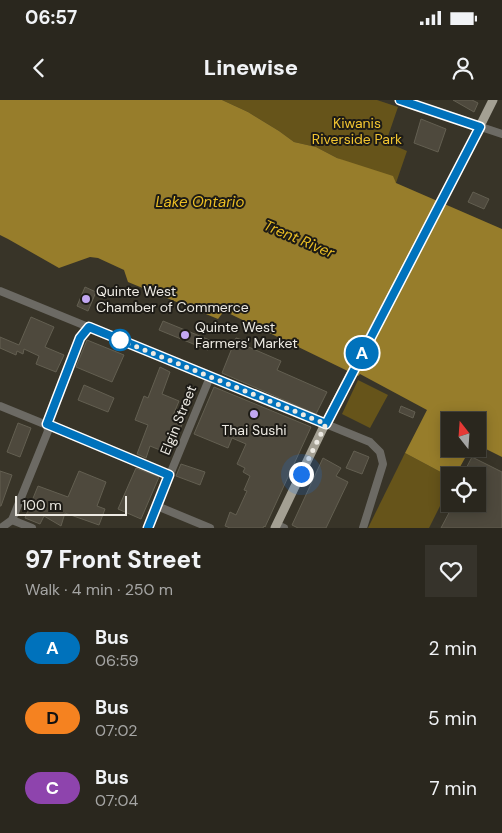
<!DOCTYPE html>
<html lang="en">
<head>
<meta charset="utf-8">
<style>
  :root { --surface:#2a271e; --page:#36332b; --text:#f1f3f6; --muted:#a5a5a4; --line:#46443c }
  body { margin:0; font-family:"DM Sans",sans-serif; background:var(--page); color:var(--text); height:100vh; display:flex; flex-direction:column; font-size:19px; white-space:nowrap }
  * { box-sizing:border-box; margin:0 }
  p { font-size:16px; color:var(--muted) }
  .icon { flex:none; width:28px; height:28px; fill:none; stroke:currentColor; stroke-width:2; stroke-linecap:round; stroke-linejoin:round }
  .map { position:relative; height:428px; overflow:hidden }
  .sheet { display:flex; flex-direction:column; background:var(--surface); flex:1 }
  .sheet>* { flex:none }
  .badge { padding:0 10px; border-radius:16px; font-size:18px; line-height:32px }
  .needle { width:32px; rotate:343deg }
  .buttons { position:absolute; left:441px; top:312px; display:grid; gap:10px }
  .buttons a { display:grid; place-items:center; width:45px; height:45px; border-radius:0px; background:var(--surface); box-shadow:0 2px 12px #0003,0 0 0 1px var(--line); font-size:25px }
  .scale { position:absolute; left:15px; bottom:12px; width:112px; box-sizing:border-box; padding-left:5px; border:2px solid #edeae3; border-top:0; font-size:14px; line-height:18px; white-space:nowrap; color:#edeae3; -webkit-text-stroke:4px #1d1b16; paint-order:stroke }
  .you { position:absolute; width:25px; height:25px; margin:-12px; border:4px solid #fff; border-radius:50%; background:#1a73e8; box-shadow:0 0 0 8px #1a73e833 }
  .map>.badge { position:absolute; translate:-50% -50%; box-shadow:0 0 0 2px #fff }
  .round { display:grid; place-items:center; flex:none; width:52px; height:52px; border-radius:0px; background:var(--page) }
  .head { display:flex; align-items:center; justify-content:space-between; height:85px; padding:0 25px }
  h1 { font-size:24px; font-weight:800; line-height:38px }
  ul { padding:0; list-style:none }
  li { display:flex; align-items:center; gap:15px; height:70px; padding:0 25px }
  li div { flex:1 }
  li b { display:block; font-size:19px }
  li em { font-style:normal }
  li .badge { min-width:55px; font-weight:700; text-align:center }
  .status { display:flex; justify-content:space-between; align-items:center; height:35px; padding:0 25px; background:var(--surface); direction:ltr }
  .status svg { height:14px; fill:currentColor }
  header { display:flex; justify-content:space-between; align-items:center; height:65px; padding:0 25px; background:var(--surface); font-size:22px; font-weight:800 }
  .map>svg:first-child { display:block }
</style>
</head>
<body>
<div class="status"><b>06:57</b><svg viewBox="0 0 49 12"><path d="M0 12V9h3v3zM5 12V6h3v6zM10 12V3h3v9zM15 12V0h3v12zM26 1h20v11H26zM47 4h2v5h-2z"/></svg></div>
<header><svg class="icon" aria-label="back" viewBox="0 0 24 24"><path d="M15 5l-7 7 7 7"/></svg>Linewise<svg class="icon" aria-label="person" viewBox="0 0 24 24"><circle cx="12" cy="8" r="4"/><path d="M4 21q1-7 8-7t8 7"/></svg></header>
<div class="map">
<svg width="502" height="428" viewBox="0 0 502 428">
  <rect width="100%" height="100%" fill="#383428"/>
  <!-- green -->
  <g fill="#66541a">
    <path d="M222 0H377L398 7 386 42 407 51 396 83 337 58 316 47 294 42 279 31 248 12Z"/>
    <path d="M358 280 388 295 370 328 342 314Z"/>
    <path d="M405 353 450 377V386L429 428H368Z"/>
  </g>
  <!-- water -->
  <path fill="#977d2b" d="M0 0H222L248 12 279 31 294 42 316 47 337 58 393 76 396 83 502 129V357L478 345V321H450V349H470L455 376 450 377 405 353 427 310 360 274 358 276 224 211 218 219 128 182 124 170 98 158 90 157 59 168 8 139 0 135Z"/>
  <!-- building -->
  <g fill="#4e493d" stroke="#635f51">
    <path d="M453 0H472L478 3 474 12Z"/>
    <path d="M421 19 446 29 438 52 414 43Z"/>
    <path d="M473 92 489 99 484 109 468 102Z"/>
    <path d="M85 187 96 192 88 211 77 206Z"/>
    <path d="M31 217 54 227 45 247 64 255 56 272 36 264 39 256 24 249 23 254 17 251 16 255 0 248V237L19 245Z"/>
    <path d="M163 221 212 241 208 250 159 230Z"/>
    <path d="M236 238 246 241 244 245 281 261 277 270 327 292 316 314 222 273Z"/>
    <path d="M87 240 124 255 112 282 76 267Z"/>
    <path d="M160 267 170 272 162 294 179 301 172 318 183 322 170 354 150 346 146 358 137 354 148 325 135 320 144 296 148 298Z"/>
    <path d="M84 285 114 298 108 312 78 300Z"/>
    <path d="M214 287 311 327 265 427 264 426 263 428H230L225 426 230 412 236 415 247 391 244 390 250 376 243 372 245 368 237 364 246 344 232 338 228 348 194 334Z"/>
    <path d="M401 306 415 312 413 318 399 312Z"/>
    <path d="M18 323 31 328 20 357 7 352Z"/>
    <path d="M354 351 369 357 362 374 346 368Z"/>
    <path d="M472 357 502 372V428H441L451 409 444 404H478V376H462Z"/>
    <path d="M323 358 341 368 336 376 348 382 326 428H298L292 425Z"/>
    <path d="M181 364 205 372 200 385 176 376Z"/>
    <path d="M136 368 159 377 141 419 118 409Z"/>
    <path d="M0 371 12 375 1 406H0Z"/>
    <path d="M79 371 106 382 97 406 105 409 99 425 65 413 61 426 44 416 40 424 25 418 38 386 68 397Z"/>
  </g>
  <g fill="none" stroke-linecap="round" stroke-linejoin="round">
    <!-- minor -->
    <g stroke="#6c6a64" stroke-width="8">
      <path d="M400 0 502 34"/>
      <path d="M0 191 370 342 380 352 383 364 363 428"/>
      <path d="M0 306 169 375"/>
      <path d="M157 406 210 428"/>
      <path d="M12 420 32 428"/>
      <path d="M277 425 284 428"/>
      <path d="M1 428 12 420 48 331 47 325 80 238 89 227"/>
      <path d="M148 428 210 277"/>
    </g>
    <!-- major -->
    <path stroke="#a4a093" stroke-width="9" d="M275 428 325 324 369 238 465 56 493 0"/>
  </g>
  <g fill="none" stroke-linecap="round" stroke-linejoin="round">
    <defs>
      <path id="line" d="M148 428 169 375 47 324 80 238 89 227 326 324 480 27 400 0"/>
    </defs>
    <!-- line casing -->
    <use href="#line" stroke="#fff" stroke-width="11"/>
    <!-- line -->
    <use href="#line" stroke="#0072bc" stroke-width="8"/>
    <!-- walk -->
    <path stroke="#edeae3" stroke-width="5" stroke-dasharray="0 9" d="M120 240 326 324 301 374"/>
  </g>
  <!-- markers -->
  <g fill="#c2a7f2" stroke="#1d1b16" stroke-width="2">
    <circle cx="86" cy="199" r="5"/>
    <circle cx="185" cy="235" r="5"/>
    <circle cx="254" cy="314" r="5"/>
  </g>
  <circle fill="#fff" stroke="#0072bc" stroke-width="2.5" cx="120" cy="240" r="10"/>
  <g text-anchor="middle" stroke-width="4" stroke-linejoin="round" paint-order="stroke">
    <!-- park labels -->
    <g font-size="14" fill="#f2c531" stroke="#1d1b16">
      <text x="357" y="28">Kiwanis<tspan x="357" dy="16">Riverside Park</tspan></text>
    </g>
    <!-- poi labels -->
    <g font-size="14" fill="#edeae3" stroke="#1d1b16" text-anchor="start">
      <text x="96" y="196">Quinte West<tspan x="96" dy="16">Chamber of Commerce</tspan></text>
      <text x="195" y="232">Quinte West<tspan x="195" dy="16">Farmers' Market</tspan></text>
      <text x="254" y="335" text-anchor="middle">Thai Sushi</text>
    </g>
    <!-- street labels -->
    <g font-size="14" fill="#edeae3" stroke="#1d1b16">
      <text transform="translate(178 320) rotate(-68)" y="5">Elgin Street</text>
    </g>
    <!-- water labels -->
    <g font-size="15" font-style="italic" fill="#ebbe24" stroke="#1d1b16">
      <text x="200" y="107">Lake Ontario</text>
      <text transform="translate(299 139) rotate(23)" y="5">Trent River</text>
    </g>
  </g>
</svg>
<div class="buttons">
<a><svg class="needle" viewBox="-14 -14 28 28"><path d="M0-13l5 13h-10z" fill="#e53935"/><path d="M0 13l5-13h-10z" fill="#a5a5a4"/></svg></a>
<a><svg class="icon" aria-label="locate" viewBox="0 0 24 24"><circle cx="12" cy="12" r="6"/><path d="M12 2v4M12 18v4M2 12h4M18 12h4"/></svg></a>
</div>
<div class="scale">100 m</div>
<div class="you" style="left:301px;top:374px"></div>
<b class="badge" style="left:362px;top:253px;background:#0072bc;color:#fff">A</b>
</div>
<section class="sheet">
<div class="head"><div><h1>97 Front Street</h1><p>Walk · 4 min · 250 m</p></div><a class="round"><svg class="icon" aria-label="heart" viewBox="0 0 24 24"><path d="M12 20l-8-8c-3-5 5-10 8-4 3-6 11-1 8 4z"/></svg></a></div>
<ul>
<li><span class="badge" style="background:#0072bc;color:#fff">A</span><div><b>Bus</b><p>06:59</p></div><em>2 min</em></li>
<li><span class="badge" style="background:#f58220;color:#111">D</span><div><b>Bus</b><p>07:02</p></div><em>5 min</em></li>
<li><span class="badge" style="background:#8e44ad;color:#fff">C</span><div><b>Bus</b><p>07:04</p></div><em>7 min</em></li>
</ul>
</section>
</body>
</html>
